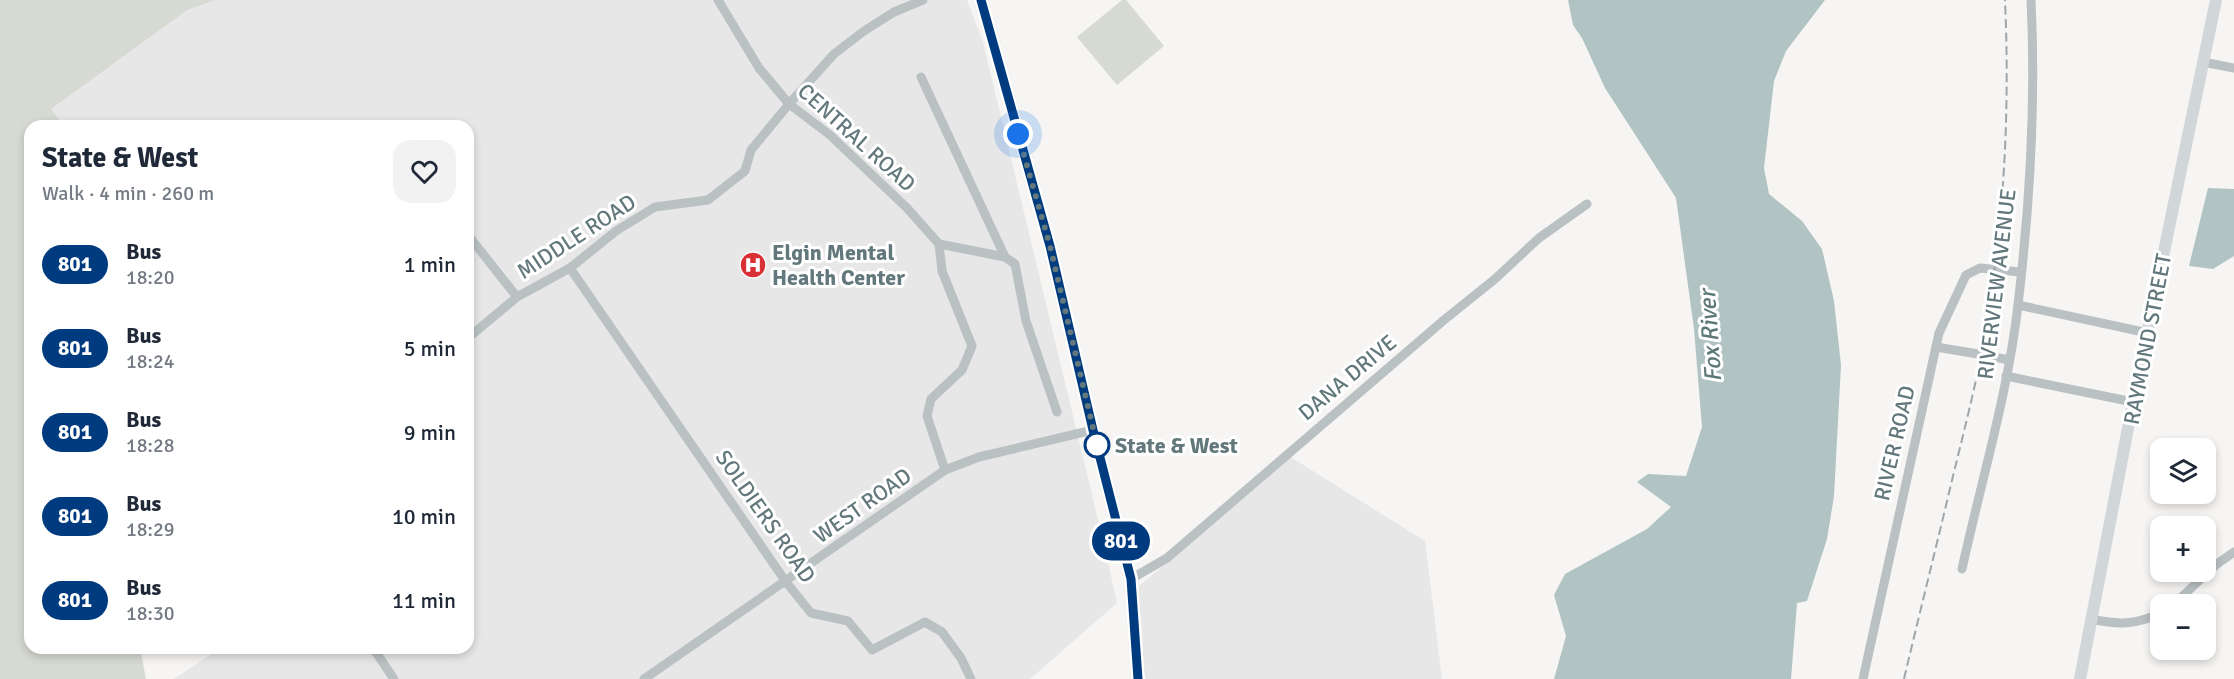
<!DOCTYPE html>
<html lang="en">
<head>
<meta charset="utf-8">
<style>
  :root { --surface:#fff; --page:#f2f2f3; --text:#1f2937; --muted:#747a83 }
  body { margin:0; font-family:Signika,sans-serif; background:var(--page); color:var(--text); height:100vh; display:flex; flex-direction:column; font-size:22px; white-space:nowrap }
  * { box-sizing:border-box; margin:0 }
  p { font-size:20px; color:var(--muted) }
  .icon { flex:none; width:33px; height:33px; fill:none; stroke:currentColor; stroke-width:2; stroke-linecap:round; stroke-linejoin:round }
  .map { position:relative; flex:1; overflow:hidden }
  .side { position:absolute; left:24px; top:120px; width:450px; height:534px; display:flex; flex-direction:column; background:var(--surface); border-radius:18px; box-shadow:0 3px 9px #0003 }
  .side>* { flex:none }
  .badge { padding:0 12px; border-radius:20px; font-size:21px; line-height:39px }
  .controls { position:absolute; left:2150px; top:438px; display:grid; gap:12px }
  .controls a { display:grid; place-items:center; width:66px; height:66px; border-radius:12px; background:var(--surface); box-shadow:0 3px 9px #0003; font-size:30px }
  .you { position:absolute; width:30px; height:30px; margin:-15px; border:4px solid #fff; border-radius:50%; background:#1a73e8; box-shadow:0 0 0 9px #1a73e833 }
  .map>.badge { position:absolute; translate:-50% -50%; box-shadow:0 0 0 3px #fff }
  .round { display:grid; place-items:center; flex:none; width:63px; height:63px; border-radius:18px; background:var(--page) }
  .head { display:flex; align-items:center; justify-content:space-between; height:102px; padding:0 18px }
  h1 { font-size:28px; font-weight:700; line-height:45px }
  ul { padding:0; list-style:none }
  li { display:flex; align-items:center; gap:18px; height:84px; padding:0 18px }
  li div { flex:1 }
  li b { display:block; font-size:22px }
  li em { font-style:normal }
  li .badge { min-width:66px; font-weight:700; text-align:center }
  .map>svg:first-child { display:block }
</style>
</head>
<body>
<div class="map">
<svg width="2234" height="679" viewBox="0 0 2234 679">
  <rect width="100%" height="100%" fill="#f6f5f3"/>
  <!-- built -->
  <g fill="#e6e7e6">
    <path d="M196 0H967L983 42 1106 553 1117 603 1030 679H174L210 655V648H468V126H64L51 109Z"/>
    <path d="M1289 456 1425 541 1442 679H1138L1136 589Z"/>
  </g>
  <!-- green -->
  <g fill="#d7dad2">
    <path d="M0 0H215L187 10 51 109 64 126H30V648H140L146 679H0Z"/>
    <path d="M1122 0H1126L1164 46 1117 85 1077 37Z"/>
  </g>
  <!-- water -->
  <g fill="#b1c3c3">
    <path d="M1568 0H1825L1786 51 1774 81 1764 168 1769 194 1802 221 1822 249 1834 301 1841 365 1834 496 1827 539 1807 601 1797 603 1791 679H1554L1566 636 1554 595 1565 574 1647 529 1671 507 1637 482 1648 474 1686 476 1702 427 1694 329 1676 198 1605 88 1582 38 1573 25Z"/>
    <path d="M2208 188 2234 189V256L2213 269 2189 266Z"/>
  </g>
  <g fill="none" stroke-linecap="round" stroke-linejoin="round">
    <!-- street -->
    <g stroke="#bac1c2" stroke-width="9">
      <path d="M718 0 759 68 789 104 830 135 907 208 939 244 1005 257"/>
      <path d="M2203 62 2234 68"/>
      <path d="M921 77 1005 257 1015 264 1026 321 1057 412"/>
      <path d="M468 235 517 297"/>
      <path d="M939 244 942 271 972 346 962 370 931 399 927 416 945 470"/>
      <path d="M570 268 786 582 811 613 848 621 872 650 925 622 942 632 961 658 971 679"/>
      <path d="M2018 305 2148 333"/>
      <path d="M468 338 517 297 570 268 616 231 655 207 708 200 745 171 751 150 789 104 834 54 864 31 894 12 923 0"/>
      <path d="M1936 347 1978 354"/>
      <path d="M1984 355 2009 360"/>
      <path d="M2006 376 2133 402"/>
      <path d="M1962 569C1981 482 2008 393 2018 305 2030 204 2036 102 2031 0"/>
      <path d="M1131 579 1167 558 1444 320 1495 279 1539 238 1587 204"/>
      <path d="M2174 604 2217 564 2234 552"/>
      <path d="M2092 619C2117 625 2137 625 2160 613"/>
      <path d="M373 648 394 679"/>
      <path d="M644 679 945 470 979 457 1093 430"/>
      <path d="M1863 679 1939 333 1966 275 1980 268 2020 272"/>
    </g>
    <!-- secondary -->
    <path stroke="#d1d6d8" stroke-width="12" d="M2080 679 2133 402 2216 0"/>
    <!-- primary -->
    <path stroke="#d1d6d8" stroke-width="14" d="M981 0 1050 246 1093 430 1131 579 1138 679"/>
    <!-- rail -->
    <path stroke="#9da6a9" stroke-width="2" stroke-dasharray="9 4.5" stroke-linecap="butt" d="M1904 679C1920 611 1937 544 1953 476 1964 431 1976 385 1984 339 2004 227 2010 113 2005 0"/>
  </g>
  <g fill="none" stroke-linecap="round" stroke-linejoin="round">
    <defs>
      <path id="line" d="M981 0 1050 246 1093 430 1131 579 1138 679"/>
    </defs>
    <!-- line casing -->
    <use href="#line" stroke="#fff" stroke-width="14"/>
    <!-- line -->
    <use href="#line" stroke="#003b80" stroke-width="9"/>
    <!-- walk -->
    <path stroke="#63787c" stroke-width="6" stroke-dasharray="0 10.8" d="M1018 134 1050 246 1098 449 1097 445"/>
  </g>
  <!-- icons -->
  <defs>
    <symbol id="hospital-disc" viewBox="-11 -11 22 22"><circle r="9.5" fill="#d93035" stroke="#fff"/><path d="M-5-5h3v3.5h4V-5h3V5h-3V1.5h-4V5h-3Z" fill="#fff"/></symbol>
  </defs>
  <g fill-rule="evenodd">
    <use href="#hospital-disc" x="738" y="250" width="30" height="30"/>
  </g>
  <!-- markers -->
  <circle fill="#fff" stroke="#003b80" stroke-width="3" cx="1097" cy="445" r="12"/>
  <g text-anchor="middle" stroke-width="6" stroke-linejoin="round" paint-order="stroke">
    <!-- street labels -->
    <g font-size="22" fill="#63787c" stroke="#fff">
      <text transform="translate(857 137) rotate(42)" y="8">CENTRAL ROAD</text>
      <text transform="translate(576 236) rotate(-33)" y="8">MIDDLE ROAD</text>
      <text transform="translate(1996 284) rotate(-83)" y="8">RIVERVIEW AVENUE</text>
      <text transform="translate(2147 339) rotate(-79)" y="8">RAYMOND STREET</text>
      <text transform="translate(1347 377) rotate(-40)" y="8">DANA DRIVE</text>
      <text transform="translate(1894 443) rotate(-77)" y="8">RIVER ROAD</text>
      <text transform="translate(862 505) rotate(-35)" y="8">WEST ROAD</text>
      <text transform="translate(766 516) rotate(55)" y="8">SOLDIERS ROAD</text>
    </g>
    <!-- poi labels -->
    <g font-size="22" font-weight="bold" fill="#63787c" stroke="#fff" text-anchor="start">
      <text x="772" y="260">Elgin Mental<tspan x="772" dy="25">Health Center</tspan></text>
    </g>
    <!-- stop labels -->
    <g font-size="22" font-weight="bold" fill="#63787c" stroke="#fff" text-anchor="start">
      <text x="1115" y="453">State &amp; West</text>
    </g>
    <!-- water labels -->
    <g font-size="24" font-style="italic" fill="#5e7878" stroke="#fff">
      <text transform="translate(1710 336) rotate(-94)" y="8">Fox River</text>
    </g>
  </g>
</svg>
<div class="controls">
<a><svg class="icon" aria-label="layers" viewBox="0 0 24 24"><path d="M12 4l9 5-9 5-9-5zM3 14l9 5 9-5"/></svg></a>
<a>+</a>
<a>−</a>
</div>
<div class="you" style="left:1018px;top:134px"></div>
<b class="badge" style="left:1121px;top:541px;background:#003b80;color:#fff">801</b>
<section class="side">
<div class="head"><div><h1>State &amp; West</h1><p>Walk · 4 min · 260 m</p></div><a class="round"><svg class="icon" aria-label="heart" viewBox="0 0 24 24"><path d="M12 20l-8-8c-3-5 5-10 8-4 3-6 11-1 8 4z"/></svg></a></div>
<ul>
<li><span class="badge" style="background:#003b80;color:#fff">801</span><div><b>Bus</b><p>18:20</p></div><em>1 min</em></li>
<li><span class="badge" style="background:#003b80;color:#fff">801</span><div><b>Bus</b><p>18:24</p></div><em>5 min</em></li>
<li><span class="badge" style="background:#003b80;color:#fff">801</span><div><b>Bus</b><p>18:28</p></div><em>9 min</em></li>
<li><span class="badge" style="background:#003b80;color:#fff">801</span><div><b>Bus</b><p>18:29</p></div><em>10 min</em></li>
<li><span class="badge" style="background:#003b80;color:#fff">801</span><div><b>Bus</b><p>18:30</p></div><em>11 min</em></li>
</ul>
</section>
</div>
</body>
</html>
